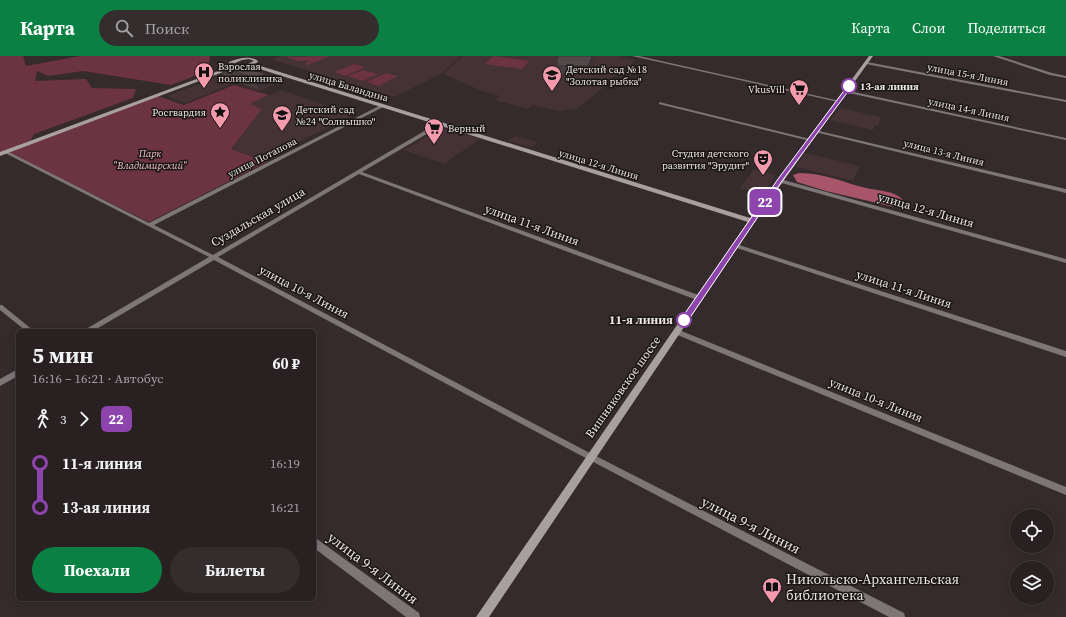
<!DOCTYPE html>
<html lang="ru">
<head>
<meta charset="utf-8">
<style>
  :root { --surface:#282021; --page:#342d2e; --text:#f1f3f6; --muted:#a5a3a5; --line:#443e3f; --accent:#0b8043 }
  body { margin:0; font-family:"Source Serif 4",serif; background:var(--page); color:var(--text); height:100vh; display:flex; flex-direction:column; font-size:15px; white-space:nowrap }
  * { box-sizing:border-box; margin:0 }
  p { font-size:13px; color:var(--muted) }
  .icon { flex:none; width:22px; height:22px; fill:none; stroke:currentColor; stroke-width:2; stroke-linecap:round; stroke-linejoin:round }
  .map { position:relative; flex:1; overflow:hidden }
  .details { position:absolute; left:16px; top:273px; width:300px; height:272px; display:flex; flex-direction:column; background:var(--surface); border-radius:6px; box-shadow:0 2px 10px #0003,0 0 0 1px var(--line) }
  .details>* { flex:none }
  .badge { padding:0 8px; border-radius:6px; font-size:14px; line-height:26px }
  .tools { position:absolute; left:1010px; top:453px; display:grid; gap:8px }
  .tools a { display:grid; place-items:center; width:44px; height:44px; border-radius:50%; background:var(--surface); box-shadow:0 2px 10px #0003,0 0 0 1px var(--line); font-size:20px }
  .map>.badge { position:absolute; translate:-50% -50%; box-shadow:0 0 0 2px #fff }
  .legs { display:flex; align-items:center; gap:6px; height:44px; padding:0 16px; font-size:13px }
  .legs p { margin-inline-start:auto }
  .summary { display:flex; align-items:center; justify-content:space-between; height:68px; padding:0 16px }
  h1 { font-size:22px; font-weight:700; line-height:30px }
  .action { display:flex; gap:8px; margin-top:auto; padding:8px 16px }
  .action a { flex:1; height:46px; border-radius:24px; background:var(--accent); color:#fff; font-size:16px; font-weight:700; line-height:46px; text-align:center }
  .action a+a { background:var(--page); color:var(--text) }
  ul { padding:0 16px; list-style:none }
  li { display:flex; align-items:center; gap:14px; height:44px; font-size:15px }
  li i { display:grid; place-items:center; width:6px; height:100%; margin:0 5px; background:currentColor }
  li i::after { content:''; width:10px; height:10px; margin:-5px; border:3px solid; border-radius:50%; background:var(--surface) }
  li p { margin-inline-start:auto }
  li:first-child i { background:linear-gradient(#0000 50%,currentColor 0) }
  li:last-child i { background:linear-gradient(currentColor 50%,#0000 0) }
  header { display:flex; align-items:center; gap:24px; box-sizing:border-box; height:56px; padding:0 20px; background:var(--accent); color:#fff }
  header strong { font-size:19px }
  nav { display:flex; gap:22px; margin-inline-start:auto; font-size:14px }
  .search { width:280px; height:36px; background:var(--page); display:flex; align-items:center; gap:10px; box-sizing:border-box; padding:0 14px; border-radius:22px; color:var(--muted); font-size:15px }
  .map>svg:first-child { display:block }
</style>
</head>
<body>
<header>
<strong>Карта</strong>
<div class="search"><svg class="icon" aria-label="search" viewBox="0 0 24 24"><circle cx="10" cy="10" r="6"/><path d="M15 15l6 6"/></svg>Поиск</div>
<nav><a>Карта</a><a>Слои</a><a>Поделиться</a></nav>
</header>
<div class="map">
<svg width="1066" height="561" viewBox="0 0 1066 561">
  <rect width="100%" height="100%" fill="#352b2c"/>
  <!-- built -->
  <g fill="#443235">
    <path d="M281 0H461L441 18 394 41 271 3Z"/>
    <path d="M463 0H619L635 4 632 8 600 30 604 31 575 54 567 53 564 55H558L533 49 528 53 495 44 500 40 482 35 443 18Z"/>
    <path d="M235 14 276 28 259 35 235 27 185 47 167 40Z"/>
    <path d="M282 34 353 59 262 104 231 93 262 53 248 48Z"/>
    <path d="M840 52 881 61 878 70 875 69 873 74 830 64Z"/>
    <path d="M441 72 480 83 444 108 404 94Z"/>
    <path d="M515 80 538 86 531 91 508 85Z"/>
    <path d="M805 97 860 110 853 125 796 111Z"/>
    <path d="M754 113 775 119 764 139 740 132Z"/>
  </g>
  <!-- green -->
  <g fill="#6c3341">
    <path d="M0 0H23L26 10 80 0H210L208 15 171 29 83 15 48 20 37 15 35 25 86 23 92 32 136 33 133 42 34 78 31 84 0 97Z"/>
    <path d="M289 0 292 1 330 0 308 9 305 8 309 5H298L289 2Z"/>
    <path d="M493 0 529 5 522 13 485 8Z"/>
    <path d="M354 8 365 11 346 20 334 16Z"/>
    <path d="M363 14 378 18 363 25 348 20Z"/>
    <path d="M386 17 398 20 379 30 366 26Z"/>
    <path d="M234 29 269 39 249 48 262 53 231 93 267 106 149 166 7 96 158 40 184 49Z"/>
  </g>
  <!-- water -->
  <path fill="#a95569" d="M799 117C824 117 842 126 866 132 879 135 893 134 903 144L898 151 890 150 826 135 797 126 793 119Z"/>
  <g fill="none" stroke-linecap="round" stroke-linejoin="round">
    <!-- street -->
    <g fill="#7c7677" fill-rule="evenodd">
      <path d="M632 0H639L840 45 838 46Z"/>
      <path d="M993 0H999L1052 17 1066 20V22L1050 19Z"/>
      <path d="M867 6 1066 44V46L866 8V6Z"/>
      <path d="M845 34 1066 82V84L844 36V34Z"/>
      <path d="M659 46 810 83 812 84 810 85 659 48Z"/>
      <path d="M381 49 385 50 154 169 213 199 438 67H442V69L362 116 701 240 702 242 701 244H697L359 118 218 201 586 395 904 557 905 561H889L580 399 214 204 93 275H85L86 273 209 201 3 96 7 95 149 167Z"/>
      <path d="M815 74 1066 133V137L815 76Z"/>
      <path d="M780 123 1066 203V207L778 126V124Z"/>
      <path d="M736 188 1066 295V301L734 191 733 190Z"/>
      <path d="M0 249H2L34 275H26L0 254Z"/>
      <path d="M675 274H679L1066 431V439L675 278 674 276Z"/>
      <path d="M18 313V320L0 330V323Z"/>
      <path d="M314 482 317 483 419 557 420 561H406L314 492Z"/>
    </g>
    <!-- secondary -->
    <path fill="#a89fa0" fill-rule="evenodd" d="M869 0H873L769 145 756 164V165L754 167 489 561H476L748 166 250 10 244 12H234L0 100V96L229 11V6C239 2 248 0 257 4L258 6 254 8 750 162ZM249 3 254 5 243 10 233 9V8L242 4Z"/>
  </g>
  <!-- wall -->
  <g fill="#473e40">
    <path d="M595 0 588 18H557V15H556V7Z"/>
    <path d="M220 11 266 18 269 28 258 33 224 22Z"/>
  </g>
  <!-- shaded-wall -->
  <g fill="#3a3234">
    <path d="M592 0H595L588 18V10Z"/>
    <path d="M266 18 269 28 258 33 254 22Z"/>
  </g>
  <!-- building -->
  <g fill="#53484a" stroke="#3a3234">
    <path d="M558 0H592L588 10H557L558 7H556Z"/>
    <path d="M232 7 266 18 254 22 220 11Z"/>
  </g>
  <!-- line-1 -->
  <path fill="#8e44ad" stroke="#fff" d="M849 28 852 30 782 125 687 266H681V263L778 123Z"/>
  <!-- icons -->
  <defs>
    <symbol id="hospital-pin" viewBox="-11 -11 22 30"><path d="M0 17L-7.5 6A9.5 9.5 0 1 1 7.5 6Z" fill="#f39aac" stroke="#191515"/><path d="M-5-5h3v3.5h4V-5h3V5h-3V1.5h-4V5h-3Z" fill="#111"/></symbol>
    <symbol id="school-pin" viewBox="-11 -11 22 30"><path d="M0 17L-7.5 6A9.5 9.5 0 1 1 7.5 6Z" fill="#f39aac" stroke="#191515"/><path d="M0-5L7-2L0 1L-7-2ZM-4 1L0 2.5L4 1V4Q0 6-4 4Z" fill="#111"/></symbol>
    <symbol id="supermarket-pin" viewBox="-11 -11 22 30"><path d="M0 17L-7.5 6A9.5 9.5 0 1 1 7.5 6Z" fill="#f39aac" stroke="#191515"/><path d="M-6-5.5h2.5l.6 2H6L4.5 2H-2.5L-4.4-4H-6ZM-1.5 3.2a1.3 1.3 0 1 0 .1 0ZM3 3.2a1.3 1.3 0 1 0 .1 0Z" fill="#111"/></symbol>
    <symbol id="sight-pin" viewBox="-11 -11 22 30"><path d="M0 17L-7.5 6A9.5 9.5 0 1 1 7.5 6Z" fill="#f39aac" stroke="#191515"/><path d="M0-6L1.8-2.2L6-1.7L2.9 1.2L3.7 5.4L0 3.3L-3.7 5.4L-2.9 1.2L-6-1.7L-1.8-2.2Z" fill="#111"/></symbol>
    <symbol id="theatre-pin" viewBox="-11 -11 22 30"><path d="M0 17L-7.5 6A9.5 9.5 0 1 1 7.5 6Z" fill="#f39aac" stroke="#191515"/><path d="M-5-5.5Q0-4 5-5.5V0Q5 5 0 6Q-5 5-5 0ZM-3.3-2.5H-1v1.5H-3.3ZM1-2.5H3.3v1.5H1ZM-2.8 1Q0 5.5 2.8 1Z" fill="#111"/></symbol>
    <symbol id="library-pin" viewBox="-11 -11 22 30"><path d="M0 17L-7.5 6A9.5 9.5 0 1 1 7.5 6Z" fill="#f39aac" stroke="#191515"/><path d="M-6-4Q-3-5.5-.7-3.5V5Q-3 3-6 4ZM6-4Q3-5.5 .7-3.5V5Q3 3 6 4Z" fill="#111"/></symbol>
  </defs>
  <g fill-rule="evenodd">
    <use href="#hospital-pin" x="193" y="5" width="22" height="30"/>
    <use href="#school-pin" x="541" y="8" width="22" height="30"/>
    <use href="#supermarket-pin" x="788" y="22" width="22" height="30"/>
    <use href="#sight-pin" x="209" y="45" width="22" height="30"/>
    <use href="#school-pin" x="271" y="48" width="22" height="30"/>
    <use href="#supermarket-pin" x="423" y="61" width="22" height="30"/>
    <use href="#theatre-pin" x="752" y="92" width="22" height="30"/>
    <use href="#library-pin" x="761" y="520" width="22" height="30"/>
  </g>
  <!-- markers -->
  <g fill="#fff" stroke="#8e44ad" stroke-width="2">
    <circle cx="849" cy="30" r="7"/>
    <circle cx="684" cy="264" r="7"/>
  </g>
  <g text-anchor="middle" stroke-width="3" stroke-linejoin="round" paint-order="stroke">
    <!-- far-poi labels -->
    <g font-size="10" fill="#ede6e7" stroke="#191515" text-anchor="start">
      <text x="218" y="14">Взрослая<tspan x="218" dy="12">поликлиника</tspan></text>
      <text x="566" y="17">Детский сад №18<tspan x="566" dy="12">"Золотая рыбка"</tspan></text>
      <text x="785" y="37" text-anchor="end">VkusVill</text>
      <text x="296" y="57">Детский сад<tspan x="296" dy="12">№24 "Солнышко"</tspan></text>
      <text x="206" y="60" text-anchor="end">Росгвардия</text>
      <text x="448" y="76">Верный</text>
      <text x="749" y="101" text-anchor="end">Студия детского<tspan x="749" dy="12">развития "Эрудит"</tspan></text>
    </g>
    <!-- far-street labels -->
    <g font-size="10" fill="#ede6e7" stroke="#191515">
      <text transform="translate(968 18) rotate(11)" y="4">улица 15-я Линия</text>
      <text transform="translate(349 30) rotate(17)" y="4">улица Баландина</text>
      <text transform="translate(969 53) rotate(12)" y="4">улица 14-я Линия</text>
      <text transform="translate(944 96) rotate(14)" y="4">улица 13-я Линия</text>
      <text transform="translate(262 101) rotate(-27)" y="4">улица Потапова</text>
      <text transform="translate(599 108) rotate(17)" y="4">улица 12-я Линия</text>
    </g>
    <!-- far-stop labels -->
    <g font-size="10" font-weight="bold" fill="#ede6e7" stroke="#191515" text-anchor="start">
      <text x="860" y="34">13-ая линия</text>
    </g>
    <!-- far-park labels -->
    <g font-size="10" font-style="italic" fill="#f2c1ca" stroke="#191515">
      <text x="150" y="101">Парк<tspan x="150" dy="12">"Владимирский"</tspan></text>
    </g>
    <!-- street labels -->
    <g font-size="12" fill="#ede6e7" stroke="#191515">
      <text transform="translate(926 154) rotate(16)" y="4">улица 12-я Линия</text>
      <text transform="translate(258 161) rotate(-30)" y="4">Суздальская улица</text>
      <text transform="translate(532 169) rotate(20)" y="4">улица 11-я Линия</text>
      <text transform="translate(904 233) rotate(18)" y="4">улица 11-я Линия</text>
      <text transform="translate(304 236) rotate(28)" y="4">улица 10-я Линия</text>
      <text transform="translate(623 331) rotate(-55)" y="4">Вишняковское шоссе</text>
      <text transform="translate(876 344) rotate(22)" y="4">улица 10-я Линия</text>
    </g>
    <!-- stop labels -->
    <g font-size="12" font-weight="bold" fill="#ede6e7" stroke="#191515" text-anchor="end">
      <text x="673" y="268">11-я линия</text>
    </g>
    <!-- near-street labels -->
    <g font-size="14" fill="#ede6e7" stroke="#191515">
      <text transform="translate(751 469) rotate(27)" y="5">улица 9-я Линия</text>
      <text transform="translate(373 512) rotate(37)" y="5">улица 9-я Линия</text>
    </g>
    <!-- near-poi labels -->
    <g font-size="14" fill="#ede6e7" stroke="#191515" text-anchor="start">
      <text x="786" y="528">Никольско-Архангельская<tspan x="786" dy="16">библиотека</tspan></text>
    </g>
  </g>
</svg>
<div class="tools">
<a><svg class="icon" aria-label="locate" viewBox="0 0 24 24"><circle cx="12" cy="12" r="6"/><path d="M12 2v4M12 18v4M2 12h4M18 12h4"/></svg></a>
<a><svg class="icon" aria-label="layers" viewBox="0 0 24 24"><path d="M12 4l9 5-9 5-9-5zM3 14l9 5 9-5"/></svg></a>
</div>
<b class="badge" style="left:765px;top:146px;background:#8e44ad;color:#fff">22</b>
<section class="details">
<div class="summary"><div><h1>5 мин</h1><p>16:16 – 16:21 · Автобус</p></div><b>60 ₽</b></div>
<div class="legs"><svg class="icon" aria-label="walk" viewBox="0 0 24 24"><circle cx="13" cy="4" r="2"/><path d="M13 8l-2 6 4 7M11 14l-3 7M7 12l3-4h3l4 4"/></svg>3<svg class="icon" aria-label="forward" viewBox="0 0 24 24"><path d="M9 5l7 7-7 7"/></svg><b class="badge" style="background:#8e44ad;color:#fff">22</b></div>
<ul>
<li><i style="color:#8e44ad"></i><b>11-я линия</b><p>16:19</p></li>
<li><i style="color:#8e44ad"></i><b>13-ая линия</b><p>16:21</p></li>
</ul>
<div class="action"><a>Поехали</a><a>Билеты</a></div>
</section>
</div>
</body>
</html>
